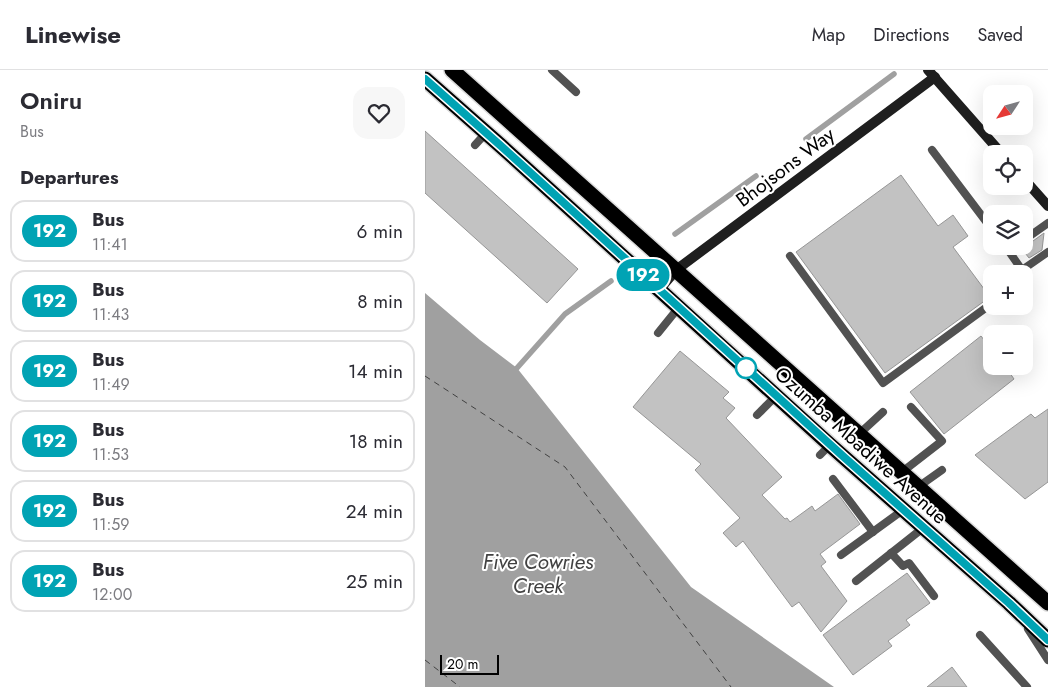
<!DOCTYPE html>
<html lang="en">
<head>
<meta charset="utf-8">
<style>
  :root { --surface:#fff; --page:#f7f7f7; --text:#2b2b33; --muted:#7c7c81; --line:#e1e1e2 }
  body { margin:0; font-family:Jost,sans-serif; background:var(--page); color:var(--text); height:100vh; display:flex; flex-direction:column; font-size:19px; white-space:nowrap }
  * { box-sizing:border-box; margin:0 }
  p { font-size:16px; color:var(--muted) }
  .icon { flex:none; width:28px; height:28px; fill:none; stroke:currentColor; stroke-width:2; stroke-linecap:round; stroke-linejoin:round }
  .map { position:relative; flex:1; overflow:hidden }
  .drawer { display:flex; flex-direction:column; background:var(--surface); width:425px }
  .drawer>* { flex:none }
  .badge { padding:0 10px; border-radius:16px; font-size:18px; line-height:32px }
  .needle { width:32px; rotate:234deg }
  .buttons { position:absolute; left:558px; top:15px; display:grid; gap:10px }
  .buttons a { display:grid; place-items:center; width:50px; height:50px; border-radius:10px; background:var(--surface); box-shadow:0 5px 20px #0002; font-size:25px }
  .scale { position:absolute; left:15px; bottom:12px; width:59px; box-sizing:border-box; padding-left:5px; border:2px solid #000; border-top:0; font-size:14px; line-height:18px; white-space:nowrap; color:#000; -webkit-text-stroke:4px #fff; paint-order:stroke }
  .map>.badge { position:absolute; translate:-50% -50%; box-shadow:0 0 0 2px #fff }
  h2 { padding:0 20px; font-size:19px; line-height:45px }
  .round { display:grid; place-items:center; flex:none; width:52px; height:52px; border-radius:15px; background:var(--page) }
  .summary { display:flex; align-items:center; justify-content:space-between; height:85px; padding:0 20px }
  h1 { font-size:24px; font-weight:600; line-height:38px }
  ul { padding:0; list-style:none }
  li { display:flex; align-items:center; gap:15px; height:62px; margin:0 10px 8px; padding:0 10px; border:2px solid var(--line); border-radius:15px }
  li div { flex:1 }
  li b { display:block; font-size:19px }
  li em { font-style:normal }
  li .badge { min-width:55px; font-weight:700; text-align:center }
  header { display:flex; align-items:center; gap:30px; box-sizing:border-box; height:70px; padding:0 25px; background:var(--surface); border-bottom:1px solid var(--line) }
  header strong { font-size:24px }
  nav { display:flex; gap:28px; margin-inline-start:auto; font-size:18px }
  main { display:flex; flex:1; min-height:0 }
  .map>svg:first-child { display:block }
</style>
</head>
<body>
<header>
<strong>Linewise</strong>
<nav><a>Map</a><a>Directions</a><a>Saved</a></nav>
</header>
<main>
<section class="drawer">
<div class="summary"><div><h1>Oniru</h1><p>Bus</p></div><a class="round"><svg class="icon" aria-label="heart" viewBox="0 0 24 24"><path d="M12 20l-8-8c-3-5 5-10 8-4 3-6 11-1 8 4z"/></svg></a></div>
<h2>Departures</h2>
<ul>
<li><span class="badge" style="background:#00a3b4;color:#fff">192</span><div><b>Bus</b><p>11:41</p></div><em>6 min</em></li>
<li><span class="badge" style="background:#00a3b4;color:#fff">192</span><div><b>Bus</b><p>11:43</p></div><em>8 min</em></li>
<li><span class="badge" style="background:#00a3b4;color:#fff">192</span><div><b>Bus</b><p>11:49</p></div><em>14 min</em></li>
<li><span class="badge" style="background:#00a3b4;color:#fff">192</span><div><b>Bus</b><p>11:53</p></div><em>18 min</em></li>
<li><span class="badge" style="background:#00a3b4;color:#fff">192</span><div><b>Bus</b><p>11:59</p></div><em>24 min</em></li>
<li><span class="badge" style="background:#00a3b4;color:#fff">192</span><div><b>Bus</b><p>12:00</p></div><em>25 min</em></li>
</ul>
</section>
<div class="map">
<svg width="623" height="617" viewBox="0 0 623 617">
  <rect width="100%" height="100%" fill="#fff"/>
  <!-- water -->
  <path fill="#a0a0a0" d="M0 223 55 270 92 298 266 517 409 617H0Z"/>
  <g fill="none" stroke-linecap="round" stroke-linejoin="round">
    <!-- stream -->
    <g stroke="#a0a0a0" stroke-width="5.5">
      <path d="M381 69 469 4"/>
      <path d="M250 164 331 106"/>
      <path d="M92 298 140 244 186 211"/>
    </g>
    <!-- ferry -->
    <g stroke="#414141" stroke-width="1" stroke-dasharray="6 5" stroke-linecap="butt">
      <path d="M0 306 140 397 306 617"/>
      <path d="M0 590 35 617"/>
    </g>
  </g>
  <!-- building -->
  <g fill="#c2c2c2" stroke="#969696">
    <path d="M0 61 153 199 122 233 0 123Z"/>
    <path d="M476 105 513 156 528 145 543 166 528 177 565 227 460 303 371 182Z"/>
    <path d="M619 163 617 180 604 188 597 179Z"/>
    <path d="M556 266 566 279V296H580L589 309 519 364 485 322Z"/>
    <path d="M255 281 304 322 298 328 310 338 301 348 357 407 337 425 360 449 362 448 365 452 387 436 390 441 413 424 435 454 395 484 401 492 396 496 422 531 396 562 374 532 367 537 318 471 311 477 298 463 315 448 270 400 276 394 208 337Z"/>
    <path d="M623 339V412L600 429 550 385 606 344 610 348Z"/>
    <path d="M482 503 505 533 481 550 485 555 463 571 467 576 428 605 398 565Z"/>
    <path d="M527 597 542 617H502Z"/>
  </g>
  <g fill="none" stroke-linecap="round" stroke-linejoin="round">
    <defs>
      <g id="highway">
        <path d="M27 0 623 533"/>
        <path d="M0 9 76 76 405 375 584 533 623 570"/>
      </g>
    </defs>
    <!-- highway casing -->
    <use href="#highway" stroke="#dbdbdb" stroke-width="18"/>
    <!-- lane -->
    <g stroke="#525252" stroke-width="8">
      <path d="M127 0 151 22"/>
      <path d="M50 75 61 63"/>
      <path d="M507 80 566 158"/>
      <path d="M599 170 623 153"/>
      <path d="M583 180 597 200"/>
      <path d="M365 186 458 313 566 234"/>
      <path d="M599 210 602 207 597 200 623 182"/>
      <path d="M233 263 254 237"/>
      <path d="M332 345 351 326"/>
      <path d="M434 364 458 342"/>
      <path d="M395 385 405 375"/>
      <path d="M477 402 517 371 486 337"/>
      <path d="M408 409 448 462"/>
      <path d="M493 417 517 400"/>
      <path d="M466 483 478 496 484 493 509 526"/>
      <path d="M416 485 478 440"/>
      <path d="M431 511 498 458"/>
      <path d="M603 559 623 590"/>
      <path d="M555 565 602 617"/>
    </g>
    <!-- secondary -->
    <g stroke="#1f1f1f" stroke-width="10">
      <path d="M503 0 577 84"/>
      <path d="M599 109 623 136"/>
      <path d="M234 220 251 200 510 7"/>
    </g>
    <!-- highway -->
    <use href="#highway" stroke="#000" stroke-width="15"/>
  </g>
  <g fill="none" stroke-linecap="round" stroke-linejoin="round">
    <defs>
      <path id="line" d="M0 9 76 76 420 388 584 533 623 570"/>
    </defs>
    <!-- line casing -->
    <use href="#line" stroke="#fff" stroke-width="11"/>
    <!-- line -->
    <use href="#line" stroke="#00a3b4" stroke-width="8"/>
  </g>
  <!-- markers -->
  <circle fill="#fff" stroke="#00a3b4" stroke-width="2.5" cx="321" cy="298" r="10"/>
  <g text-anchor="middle" stroke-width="4" stroke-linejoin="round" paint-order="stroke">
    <!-- street labels -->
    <g font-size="20" fill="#000" stroke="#fff">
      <text transform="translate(360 97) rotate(-37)" y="7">Bhojsons Way</text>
      <text transform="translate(436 375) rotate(42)" y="7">Ozumba Mbadiwe Avenue</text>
    </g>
    <!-- water labels -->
    <g font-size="21" font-style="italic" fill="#414141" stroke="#fff">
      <text x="113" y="499">Five Cowries<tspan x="113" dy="24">Creek</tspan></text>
    </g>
  </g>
</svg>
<div class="buttons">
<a><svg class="needle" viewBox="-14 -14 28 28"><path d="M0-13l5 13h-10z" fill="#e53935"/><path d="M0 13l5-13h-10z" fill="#7c7c81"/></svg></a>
<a><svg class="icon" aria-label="locate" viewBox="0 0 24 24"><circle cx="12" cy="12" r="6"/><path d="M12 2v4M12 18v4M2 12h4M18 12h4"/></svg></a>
<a><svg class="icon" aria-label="layers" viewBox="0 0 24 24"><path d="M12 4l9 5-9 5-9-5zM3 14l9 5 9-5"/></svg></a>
<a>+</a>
<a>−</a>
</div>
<div class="scale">20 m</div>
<b class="badge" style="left:218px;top:205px;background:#00a3b4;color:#fff">192</b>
</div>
</main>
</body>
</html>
